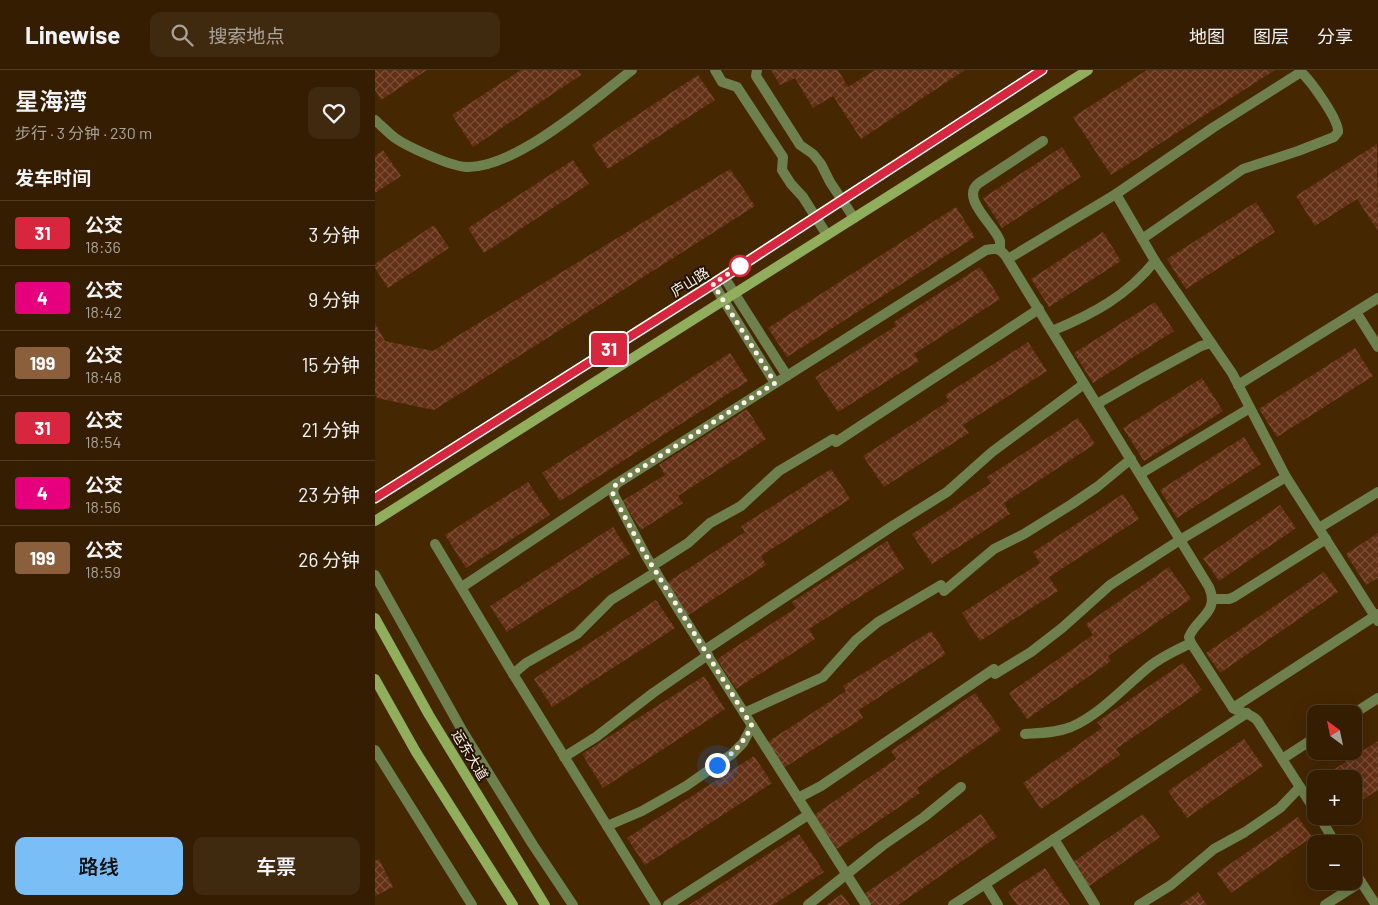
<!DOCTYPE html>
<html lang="zh">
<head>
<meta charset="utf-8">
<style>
  :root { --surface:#341d01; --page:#3f2a10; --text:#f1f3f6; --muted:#a9a299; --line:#4e3b23; --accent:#7abef8 }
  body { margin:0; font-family:Barlow,"Noto Sans SC",sans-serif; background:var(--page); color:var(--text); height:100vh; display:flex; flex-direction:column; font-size:19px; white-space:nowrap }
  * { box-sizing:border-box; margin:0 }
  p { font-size:16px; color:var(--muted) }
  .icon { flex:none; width:28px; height:28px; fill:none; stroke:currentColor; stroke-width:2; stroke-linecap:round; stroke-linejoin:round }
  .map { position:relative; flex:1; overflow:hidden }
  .details { display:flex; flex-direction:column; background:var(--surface); width:375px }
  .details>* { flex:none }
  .badge { padding:0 10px; border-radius:4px; font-size:18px; line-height:32px }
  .needle { width:32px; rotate:327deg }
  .controls { position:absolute; left:932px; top:635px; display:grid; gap:10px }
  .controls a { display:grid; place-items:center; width:55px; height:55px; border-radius:10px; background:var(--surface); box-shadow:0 5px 20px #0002,0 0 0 1px var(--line); font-size:25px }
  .you { position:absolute; width:25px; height:25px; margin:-12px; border:4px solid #fff; border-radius:50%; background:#1a73e8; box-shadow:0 0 0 8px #1a73e833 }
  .map>.badge { position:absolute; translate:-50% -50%; box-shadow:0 0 0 2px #fff }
  h2 { padding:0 15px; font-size:19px; line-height:45px }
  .round { display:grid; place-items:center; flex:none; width:52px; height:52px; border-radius:10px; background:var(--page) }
  .overview { display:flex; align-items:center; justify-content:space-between; height:85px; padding:0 15px }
  h1 { font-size:24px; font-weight:600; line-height:38px }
  .primary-button { display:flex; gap:10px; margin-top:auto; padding:10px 15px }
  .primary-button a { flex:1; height:58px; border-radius:10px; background:var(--accent); color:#111; font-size:20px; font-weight:600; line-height:58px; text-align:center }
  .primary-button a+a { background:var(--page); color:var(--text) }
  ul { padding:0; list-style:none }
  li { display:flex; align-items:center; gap:15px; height:65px; padding:0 15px; border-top:1px solid var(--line) }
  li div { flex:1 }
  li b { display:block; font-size:19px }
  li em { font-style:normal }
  li .badge { min-width:55px; font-weight:700; text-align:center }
  header { display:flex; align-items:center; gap:30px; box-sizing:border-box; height:70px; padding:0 25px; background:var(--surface); border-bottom:1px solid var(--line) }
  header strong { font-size:24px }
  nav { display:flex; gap:28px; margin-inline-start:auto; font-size:18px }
  .search { width:350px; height:45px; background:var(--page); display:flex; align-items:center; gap:12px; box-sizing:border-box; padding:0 18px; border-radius:10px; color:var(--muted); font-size:19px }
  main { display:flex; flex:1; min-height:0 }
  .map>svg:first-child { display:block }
</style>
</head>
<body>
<header>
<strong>Linewise</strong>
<div class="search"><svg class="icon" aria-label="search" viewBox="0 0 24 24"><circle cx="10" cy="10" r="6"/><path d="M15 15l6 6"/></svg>搜索地点</div>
<nav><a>地图</a><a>图层</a><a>分享</a></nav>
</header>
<main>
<section class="details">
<div class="overview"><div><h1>星海湾</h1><p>步行 · 3 分钟 · 230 m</p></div><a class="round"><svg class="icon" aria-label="heart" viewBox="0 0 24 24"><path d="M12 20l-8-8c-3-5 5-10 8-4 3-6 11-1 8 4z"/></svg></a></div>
<h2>发车时间</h2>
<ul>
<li><span class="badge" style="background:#d7263d;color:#fff">31</span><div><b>公交</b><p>18:36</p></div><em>3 分钟</em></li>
<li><span class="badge" style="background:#e6007e;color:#fff">4</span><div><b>公交</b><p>18:42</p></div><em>9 分钟</em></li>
<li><span class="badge" style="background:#8b5e3c;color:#fff">199</span><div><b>公交</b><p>18:48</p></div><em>15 分钟</em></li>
<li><span class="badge" style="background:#d7263d;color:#fff">31</span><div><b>公交</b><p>18:54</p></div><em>21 分钟</em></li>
<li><span class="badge" style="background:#e6007e;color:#fff">4</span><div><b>公交</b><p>18:56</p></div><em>23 分钟</em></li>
<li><span class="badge" style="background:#8b5e3c;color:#fff">199</span><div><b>公交</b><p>18:59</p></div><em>26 分钟</em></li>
</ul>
<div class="primary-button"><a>路线</a><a>车票</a></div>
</section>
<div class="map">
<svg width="1003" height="835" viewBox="0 0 1003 835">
  <defs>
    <pattern id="building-cross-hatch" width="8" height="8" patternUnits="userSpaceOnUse" patternTransform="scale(1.25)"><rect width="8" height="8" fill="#632f15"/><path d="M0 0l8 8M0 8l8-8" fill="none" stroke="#7a4e37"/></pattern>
  </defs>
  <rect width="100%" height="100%" fill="#452701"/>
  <!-- building -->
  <g fill="url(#building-cross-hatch)">
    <path d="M0 0H52L6 30 0 20Z"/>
    <path d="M146 0H203L206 5 98 77 77 45Z"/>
    <path d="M396 0H463L473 17 500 0H590L486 69 458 26 438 38 420 8 405 15Z"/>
    <path d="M772 0H900L736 105 698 47Z"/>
    <path d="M323 5 340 30 233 99 217 75Z"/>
    <path d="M1002 74 1003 161 982 129 940 156 921 126Z"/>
    <path d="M687 77 706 107 627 158 608 128Z"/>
    <path d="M8 80 26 106 0 123V86Z"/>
    <path d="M198 90 214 114 109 183 93 158Z"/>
    <path d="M355 99 380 136 59 340 2 328 0 324V253L10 271 58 281Z"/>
    <path d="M881 132 900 162 811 219 792 189Z"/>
    <path d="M581 137 600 167 412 287 393 258Z"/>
    <path d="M59 155 74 178 13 218 0 198V194Z"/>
    <path d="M728 162 746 191 674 237 656 209Z"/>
    <path d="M605 197 625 229 539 284 544 291 463 342 440 307 521 256 519 252Z"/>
    <path d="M780 232 799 261 718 313 699 283Z"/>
    <path d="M653 272 672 301 588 355 594 363 509 417 488 386 574 331 570 325Z"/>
    <path d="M980 278 998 306 902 367 884 339Z"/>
    <path d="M355 283 373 311 185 431 167 403Z"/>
    <path d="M827 308 848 341 769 391 748 358Z"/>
    <path d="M372 339 391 369 303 426 308 433 266 460 247 431 290 405 284 395Z"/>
    <path d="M703 348 720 374 629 433 635 444 557 494 537 464 616 413 612 407Z"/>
    <path d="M869 367 886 394 802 448 785 420Z"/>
    <path d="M456 399 475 429 386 486 391 495 312 546 291 513 370 462 366 456Z"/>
    <path d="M153 412 175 445 91 498 70 465Z"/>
    <path d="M748 424 764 449 674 507 683 521 605 571 587 543 665 493 658 482Z"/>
    <path d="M905 435 921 458 844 511 828 488Z"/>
    <path d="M238 457 255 484 132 562 115 536Z"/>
    <path d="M1003 463V508L991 515 971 484Z"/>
    <path d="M512 471 529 499 434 559 440 569 361 619 342 589 421 538 417 532Z"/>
    <path d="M794 497 816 529 733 586 736 591 652 649 634 623 718 565 711 554Z"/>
    <path d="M949 502 963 522 845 603 831 583Z"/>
    <path d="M281 530 300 558 177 637 159 609Z"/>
    <path d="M556 561 571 584 484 640 488 648 407 699 391 673 471 621 468 616Z"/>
    <path d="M808 593 827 620 741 679 745 685 666 739 648 713 727 658 722 652Z"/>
    <path d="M329 606 350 639 228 718 207 684Z"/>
    <path d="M600 623 626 660 542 718 545 723 462 779 439 745 521 689 516 681Z"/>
    <path d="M869 669 888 696 812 748 793 721Z"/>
    <path d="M1003 671V720L979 735V709H944Z"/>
    <path d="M379 686 397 713 270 795 252 768Z"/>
    <path d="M941 711V739L928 719Z"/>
    <path d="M606 744 622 767 523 835H497L489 824Z"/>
    <path d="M768 744 785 767 714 816 698 792Z"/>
    <path d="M946 746H961L950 753Z"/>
    <path d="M923 747 937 767 856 823 842 803Z"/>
    <path d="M424 764 449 802 398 835H314Z"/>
    <path d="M4 789 18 817 0 826V791Z"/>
    <path d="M670 798 695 835H642L633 822Z"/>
    <path d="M823 822 832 835H805Z"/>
    <path d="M467 824 475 835H451Z"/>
  </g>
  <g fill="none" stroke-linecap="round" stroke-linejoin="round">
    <!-- lane -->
    <g stroke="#6d804d" stroke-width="10">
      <path d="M340 0 347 12 362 17 408 87 407 100 416 114 428 127 452 165"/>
      <path d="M382 0 381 6 425 75 438 84 446 94 455 112 479 148"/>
      <path d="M0 50C7 56 13 63 20 68 33 77 75 96 91 97 140 99 218 30 257 0"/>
      <path d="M741 124 780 191 857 303 911 407 1003 551"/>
      <path d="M625 179C625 176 625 174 625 171 620 155 584 128 604 113L668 71"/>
      <path d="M633 189 741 124 839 57 926 2C936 11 964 50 963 62L959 67 923 81 868 99 767 169"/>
      <path d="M349 207 412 306"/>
      <path d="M338 213 400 313"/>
      <path d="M981 242 1003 277"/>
      <path d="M677 261C718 244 752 226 780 191"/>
      <path d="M863 315 1003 228"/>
      <path d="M722 334 767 308 826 276 836 273"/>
      <path d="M461 372 664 239"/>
      <path d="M765 404 875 338"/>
      <path d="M944 458 1003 422"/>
      <path d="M60 474 135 599 281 835"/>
      <path d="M277 496 313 473 335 453 366 436 404 401 458 369"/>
      <path d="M0 505 88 662 158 775 198 835"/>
      <path d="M87 517 241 414"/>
      <path d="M569 521 619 479 649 464 697 434 722 417 756 389"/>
      <path d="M838 529H854L859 527 951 469"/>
      <path d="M330 580 519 455 572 422 617 382 709 314"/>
      <path d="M138 604 151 593 202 564 236 530 281 502"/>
      <path d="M620 604 656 582 687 558 735 515 805 470 911 407"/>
      <path d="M858 638 1003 544"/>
      <path d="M369 643 448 607 481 570 503 552 566 515"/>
      <path d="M978 644 1003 628"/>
      <path d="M650 664C665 663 681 663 696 657 726 644 750 616 775 596 788 586 801 580 816 573"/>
      <path d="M0 680 97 835"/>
      <path d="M189 687 221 667 278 623 333 585"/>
      <path d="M907 689 941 667"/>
      <path d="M423 728 446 716 619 599"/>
      <path d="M944 746 961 774"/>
      <path d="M232 756 267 741 311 716 357 684 368 673 377 656"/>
      <path d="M679 769 720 835"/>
      <path d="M979 801 1001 835"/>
      <path d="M610 814 623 835"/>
      <path d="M293 835 433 745"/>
      <path d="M433 835 507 776 549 747 586 717"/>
      <path d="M491 835 305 542 271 486 239 425 238 420 241 414 611 180C620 178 624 178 630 185L834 517C845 543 822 547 814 567L816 573 858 638C866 643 875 643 882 650L941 742"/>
      <path d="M578 835 872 643"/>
      <path d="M764 835 796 815 839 779 870 762 905 738 925 717"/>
      <path d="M950 835 986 812"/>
    </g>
    <!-- secondary -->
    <g stroke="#90ae5b" stroke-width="10">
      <path d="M0 428 338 213 667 0"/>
      <path d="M0 451 713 0"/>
      <path d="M0 548 54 645 170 835"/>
      <path d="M0 609 41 682 138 835"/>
    </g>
  </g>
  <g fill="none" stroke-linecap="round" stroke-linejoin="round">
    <defs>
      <path id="line" d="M0 428 338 214 667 0"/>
    </defs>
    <!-- line casing -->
    <use href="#line" stroke="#fff" stroke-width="11"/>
    <!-- line -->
    <use href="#line" stroke="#d7263d" stroke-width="8"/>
    <!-- walk -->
    <path stroke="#fdf3e9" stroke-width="5" stroke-dasharray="0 9" d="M342 695C359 683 367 674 377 656L271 486 238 425V420L241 414 400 313 338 214 365 196"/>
  </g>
  <!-- markers -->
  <circle fill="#fff" stroke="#d7263d" stroke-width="2.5" cx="365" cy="196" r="10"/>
  <g text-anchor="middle" stroke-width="4" stroke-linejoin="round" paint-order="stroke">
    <!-- street labels -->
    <g font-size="14" fill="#fdf3e9" stroke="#241302">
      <text transform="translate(315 212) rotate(-32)" y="5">庐山路</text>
      <text transform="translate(95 685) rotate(59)" y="5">运东大道</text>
    </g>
  </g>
</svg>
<div class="controls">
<a><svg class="needle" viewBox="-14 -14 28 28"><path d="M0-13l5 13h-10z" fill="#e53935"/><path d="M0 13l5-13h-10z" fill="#a9a299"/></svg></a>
<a>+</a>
<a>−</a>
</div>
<div class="you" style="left:342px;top:695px"></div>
<b class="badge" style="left:234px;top:279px;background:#d7263d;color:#fff">31</b>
</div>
</main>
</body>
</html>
